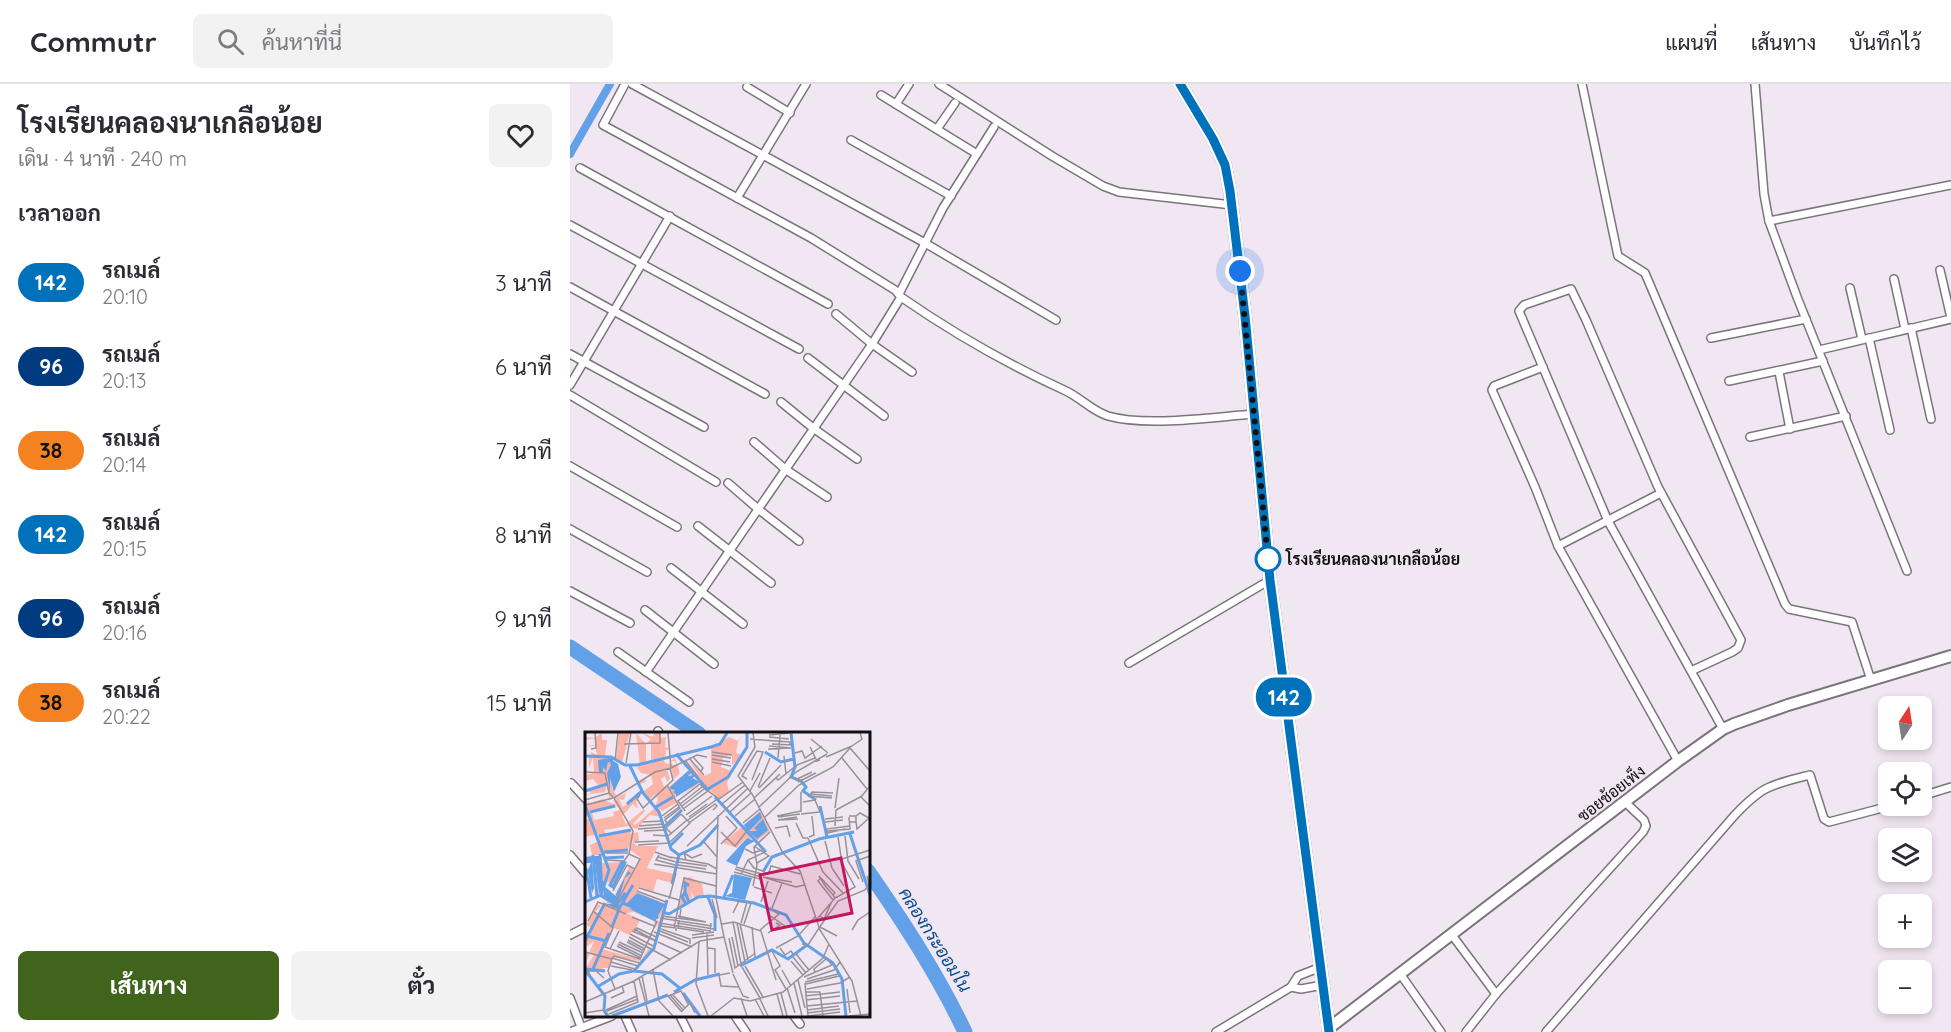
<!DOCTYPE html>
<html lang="th">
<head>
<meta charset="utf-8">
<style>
  :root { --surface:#fff; --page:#f2f2f3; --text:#2b2b33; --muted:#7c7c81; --line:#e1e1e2; --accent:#40641c }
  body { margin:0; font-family:Quicksand,Sarabun,sans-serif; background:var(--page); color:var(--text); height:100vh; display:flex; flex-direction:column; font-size:22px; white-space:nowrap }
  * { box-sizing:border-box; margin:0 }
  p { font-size:20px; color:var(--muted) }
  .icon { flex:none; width:33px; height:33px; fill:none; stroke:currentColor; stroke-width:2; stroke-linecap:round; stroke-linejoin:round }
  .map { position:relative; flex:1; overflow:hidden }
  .panel { display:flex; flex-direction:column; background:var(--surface); width:570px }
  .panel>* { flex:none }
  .badge { padding:0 12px; border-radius:20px; font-size:21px; line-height:39px }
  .needle { width:39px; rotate:12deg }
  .fabs { position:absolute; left:1308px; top:612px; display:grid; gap:12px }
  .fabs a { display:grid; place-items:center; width:54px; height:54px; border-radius:9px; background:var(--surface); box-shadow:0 3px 9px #0003; font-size:30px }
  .you { position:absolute; width:30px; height:30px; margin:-15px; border:4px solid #fff; border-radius:50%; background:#1a73e8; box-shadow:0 0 0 9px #1a73e833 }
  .map>.badge { position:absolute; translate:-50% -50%; box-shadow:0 0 0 3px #fff }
  h2 { padding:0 18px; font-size:22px; line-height:54px }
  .round { display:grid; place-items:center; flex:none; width:63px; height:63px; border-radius:9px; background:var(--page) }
  .head { display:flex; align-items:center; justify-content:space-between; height:102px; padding:0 18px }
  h1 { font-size:28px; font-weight:700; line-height:45px }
  .cta { display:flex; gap:12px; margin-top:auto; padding:12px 18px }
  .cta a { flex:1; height:69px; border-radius:9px; background:var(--accent); color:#fff; font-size:24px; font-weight:700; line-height:69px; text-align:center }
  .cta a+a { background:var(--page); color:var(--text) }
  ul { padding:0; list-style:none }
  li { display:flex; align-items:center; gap:18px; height:84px; padding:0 18px }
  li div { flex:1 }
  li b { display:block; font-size:22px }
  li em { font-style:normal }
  li .badge { min-width:66px; font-weight:700; text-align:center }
  header { display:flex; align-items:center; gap:36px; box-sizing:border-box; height:84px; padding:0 30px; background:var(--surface); border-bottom:2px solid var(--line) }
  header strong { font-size:28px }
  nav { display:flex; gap:33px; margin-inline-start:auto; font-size:21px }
  .search { width:420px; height:54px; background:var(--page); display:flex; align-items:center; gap:15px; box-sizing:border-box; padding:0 21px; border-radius:9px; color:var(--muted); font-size:22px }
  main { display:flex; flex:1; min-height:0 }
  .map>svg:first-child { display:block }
</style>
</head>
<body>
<header>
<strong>Commutr</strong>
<div class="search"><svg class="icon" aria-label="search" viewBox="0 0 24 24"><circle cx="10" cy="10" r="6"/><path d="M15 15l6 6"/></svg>ค้นหาที่นี่</div>
<nav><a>แผนที่</a><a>เส้นทาง</a><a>บันทึกไว้</a></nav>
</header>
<main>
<section class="panel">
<div class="head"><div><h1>โรงเรียนคลองนาเกลือน้อย</h1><p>เดิน · 4 นาที · 240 m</p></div><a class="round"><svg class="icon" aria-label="heart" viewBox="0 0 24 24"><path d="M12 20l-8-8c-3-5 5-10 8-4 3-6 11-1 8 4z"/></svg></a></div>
<h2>เวลาออก</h2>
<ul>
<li><span class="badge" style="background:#0072bc;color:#fff">142</span><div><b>รถเมล์</b><p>20:10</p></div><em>3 นาที</em></li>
<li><span class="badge" style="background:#003b80;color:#fff">96</span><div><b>รถเมล์</b><p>20:13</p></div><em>6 นาที</em></li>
<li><span class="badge" style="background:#f58220;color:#111">38</span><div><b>รถเมล์</b><p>20:14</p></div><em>7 นาที</em></li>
<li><span class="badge" style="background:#0072bc;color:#fff">142</span><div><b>รถเมล์</b><p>20:15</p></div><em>8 นาที</em></li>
<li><span class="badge" style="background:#003b80;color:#fff">96</span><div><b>รถเมล์</b><p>20:16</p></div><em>9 นาที</em></li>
<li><span class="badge" style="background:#f58220;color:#111">38</span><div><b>รถเมล์</b><p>20:22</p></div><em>15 นาที</em></li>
</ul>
<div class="cta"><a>เส้นทาง</a><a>ตั๋ว</a></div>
</section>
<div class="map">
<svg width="1381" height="948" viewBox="0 0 1381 948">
  <rect width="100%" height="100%" fill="#f1e7f2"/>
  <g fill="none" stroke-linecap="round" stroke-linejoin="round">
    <!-- canal -->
    <path stroke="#62a1e8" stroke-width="8" d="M0 70 40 0"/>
    <!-- river -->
    <g stroke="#62a1e8" stroke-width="15">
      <path d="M0 563 129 650"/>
      <path d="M298 787C334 839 368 891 395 948"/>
    </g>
    <defs>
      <g id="street">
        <path d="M55 0 33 41 241 154 325 206 331 213C383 249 437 280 494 306 510 313 522 327 538 332 577 343 643 333 684 330"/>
        <path d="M62 0 355 159 486 236"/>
        <path d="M369 0 482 72 533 102 549 108 662 121"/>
        <path d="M1012 0 1048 172 1075 189 1215 520 1219 525 1282 538 1301 596"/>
        <path d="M1185 0 1194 110 1199 137 1227 213 1337 487"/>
        <path d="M177 3 220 29"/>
        <path d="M311 11 407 70 373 124 329 210"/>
        <path d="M326 20 339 0"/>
        <path d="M367 45 385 19"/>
        <path d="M281 56 381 112"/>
        <path d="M407 70 424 43"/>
        <path d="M10 84 258 220"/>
        <path d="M167 114 236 0"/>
        <path d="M1199 137 1381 101"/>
        <path d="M0 141 229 265"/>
        <path d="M1370 186 1381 234"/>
        <path d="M1324 195 1335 245"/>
        <path d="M0 203 195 310"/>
        <path d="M1280 204 1292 255"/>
        <path d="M266 230 302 260 342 288"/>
        <path d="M1341 244 1361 335"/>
        <path d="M1141 254 1236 235"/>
        <path d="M1299 254 1320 346"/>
        <path d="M1249 266 1381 235"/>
        <path d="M0 270 134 343"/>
        <path d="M238 274 314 332"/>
        <path d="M973 283 924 302 922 306 965 403 988 462 1108 677"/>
        <path d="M1209 288 1220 345"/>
        <path d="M1159 297 1253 277"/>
        <path d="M0 301 100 132"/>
        <path d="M0 311 146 398"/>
        <path d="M211 318 243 344 287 375"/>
        <path d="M1180 353 1276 332"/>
        <path d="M184 358 215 385 257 413"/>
        <path d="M0 382 107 443"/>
        <path d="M158 399 188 425 229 457"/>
        <path d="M128 442 201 499"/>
        <path d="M0 445 77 488"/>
        <path d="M988 462 1091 409"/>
        <path d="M101 484 173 540"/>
        <path d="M0 507 60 539"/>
        <path d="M75 526 144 580"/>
        <path d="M48 568 119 618"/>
        <path d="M559 579 700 496"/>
        <path d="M1121 587 1162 568 1168 564 1171 556 1088 403 1016 236 1001 205 954 221 949 227 1038 437 1153 645"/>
        <path d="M76 588 302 260 331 213"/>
        <path d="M88 647 90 650"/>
        <path d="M1 699 16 715"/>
        <path d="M1352 712 1381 703"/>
        <path d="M0 771 16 790"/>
        <path d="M0 851 16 843"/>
        <path d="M882 851 926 910"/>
        <path d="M831 891 871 948"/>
        <path d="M721 903 731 905 753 901"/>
        <path d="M0 914 11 943"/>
        <path d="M55 932 62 948"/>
        <path d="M110 932 118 948"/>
        <path d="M165 932 176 948"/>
        <path d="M224 932 230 940"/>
        <path d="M0 948 42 932"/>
        <path d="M646 948 721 903 728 892 751 883"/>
        <path d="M896 948 926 910 1073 748 1076 742 1074 736 1055 718"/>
        <path d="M976 948 1164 732C1192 702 1200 701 1240 691L1254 735 1259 738 1320 722"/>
      </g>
      <g id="secondary">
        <path d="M610 0 643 55 655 81 660 107 675 232 700 496 759 948"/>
        <path d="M759 944 1108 677 1153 645 1164 640 1218 621 1381 572"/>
      </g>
    </defs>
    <!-- street casing -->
    <use href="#street" stroke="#7c737e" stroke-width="10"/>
    <!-- secondary casing -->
    <use href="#secondary" stroke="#7c737e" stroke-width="14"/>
    <!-- street -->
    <use href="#street" stroke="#fff" stroke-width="7"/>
    <!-- secondary -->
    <use href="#secondary" stroke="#fff" stroke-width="10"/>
  </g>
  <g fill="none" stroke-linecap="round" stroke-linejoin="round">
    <defs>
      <path id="line" d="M610 0 643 55 655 81 660 107 675 232 700 496 759 948"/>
    </defs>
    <!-- line casing -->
    <use href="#line" stroke="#fff" stroke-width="14"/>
    <!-- line -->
    <use href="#line" stroke="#0072bc" stroke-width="9"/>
    <!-- walk -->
    <path stroke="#120f13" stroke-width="6" stroke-dasharray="0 10.8" d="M670 187 698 475"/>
  </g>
  <!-- markers -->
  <circle fill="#fff" stroke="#0072bc" stroke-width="3" cx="698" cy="475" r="12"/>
  <g text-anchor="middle" stroke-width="4.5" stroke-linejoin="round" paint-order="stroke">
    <!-- stop labels -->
    <g font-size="16" font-weight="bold" fill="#120f13" stroke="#f1e7f2" text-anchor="start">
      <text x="716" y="481">โรงเรียนคลองนาเกลือน้อย</text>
    </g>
    <!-- street labels -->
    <g font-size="16" fill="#120f13" stroke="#f1e7f2">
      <text transform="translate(1041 709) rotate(-38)" y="6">ซอยช้อยเพ็ง</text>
    </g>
    <!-- water labels -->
    <g font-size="18" font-style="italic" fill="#074d8d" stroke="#f1e7f2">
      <text transform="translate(365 856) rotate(58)" y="6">คลองกระออมใน</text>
    </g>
  </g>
  <!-- overview -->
  <g transform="translate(15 648)">
    <rect width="285" height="285" fill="#f1e7f2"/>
    <path d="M17 1V8H22L20 23 12 24 26 25 31 59 27 34 24 37 28 59 32 64 16 67 31 73 28 68 41 61 39 68 34 67 38 75 58 59 53 51 60 47 61 50 55 52 59 59 68 52 66 43 56 41 52 36 55 33 51 1 61 12V29L57 32 78 26 80 31 91 33 90 29H85L90 26 95 41 89 47 86 36 82 37 85 47 82 50 80 44 76 47 79 55H84L104 38 116 47 103 27 119 44 126 41V16L144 5 153 9 159 3 153 10 151 21 157 23 150 31 147 33V23L138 25 136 35 146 39V44L142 50 144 60 134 67 116 50 99 62 114 49 109 44 90 66 91 71 77 79 71 75 76 85 65 83 52 97 43 94 19 98 21 103 47 98 45 102 53 100 54 108 49 111 52 114H73L62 136 89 142 87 151 72 147 68 160 55 155 52 160 81 172 74 187 45 174 43 176 74 189V194L72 200 73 192 70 196 69 189 49 180 42 181 55 188 51 196 44 203 29 196 17 217 56 228 63 217 66 218 61 223 59 226 54 234 50 238 56 229 28 225 24 236H17L21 239 0 237 9 223 5 222 0 231V220L4 221 9 209 0 216V199L4 201 7 196 1 193 12 172 16 174 10 180 13 181 22 170 13 163 15 123H7L5 113 14 109 13 102 0 105V88L5 86 0 83V70L9 71 8 70 24 65 22 54 20 60 0 63 7 61 0 58 14 54 8 47 0 49V43L9 41 8 25 4 37V25L0 23 6 24V20L12 23 10 14 0 13H10L11 6 0 8V5L9 6ZM58 60 65 67 70 63 73 67 70 76 50 93 48 92 60 79 59 77 41 92 37 84 48 72 53 77 51 69ZM32 74 35 78 28 80 29 84 9 88 7 80ZM49 106 45 118 56 126 50 138 44 135 30 163 34 170 16 163 23 149 28 156 41 130 16 131V123L42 118ZM34 1H45L37 31 31 27ZM57 1 68 5 69 1H75L77 22 75 6 81 5 80 15 86 17 81 18 80 25 66 28V12H61L66 7ZM175 79 185 99 172 109 166 103 165 111 161 114 162 105 152 116 138 111ZM105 145 117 152 119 164 110 167 106 159 107 167 103 164 107 169 96 175 94 173 100 155H96L99 146Z" fill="#fdb5a9" fill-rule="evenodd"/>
    <path d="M24 26 33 32 36 45 29 60 25 46V61L22 41 27 31 23 30 21 39 18 35V40L14 41 13 28ZM103 39 106 40 102 43 115 50 91 65V59L85 55ZM175 80 177 86 164 99H172L169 96 178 87 183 98 172 107 158 94 162 96 159 93ZM162 106 170 109 161 114 152 134 141 129ZM7 124 9 156 7 161 3 139 4 148 0 149V132L3 138 6 131H0V125ZM9 124H15L16 149 21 150 14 162ZM43 139 46 141 40 146 33 169 39 160 43 162 32 174 35 178 20 172H31L18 166 19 158 32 167 31 162ZM149 142 167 146 160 168 140 164 147 161ZM52 161 80 172 72 185 62 182 71 187V190L43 176 52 177 42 171Z" fill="#62a1e8"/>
    <path fill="none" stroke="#62a1e8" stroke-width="3" d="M206 1 210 35 206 45 216 49 221 55 218 59 231 68M180 20 196 30 209 27M91 22 124 59M0 24 26 25 40 33H52L126 15 135 12 142 1M26 25 29 44M45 34 58 61 74 80 86 117 94 123 87 152M86 57 106 39M123 57 143 45 162 15V1M0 59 22 52M89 61 109 43M130 65 181 120M42 72 57 59M0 73 24 138 16 163 0 170M235 74 242 105M71 75 88 65M5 80 30 74M80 94 97 78M265 102 285 163M14 104 46 98M85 114 98 101M19 120 43 118M15 122 17 161M8 123 12 164M94 123 115 113 133 93M20 126 39 125M37 130 40 131 28 155 25 153ZM178 140 187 125 234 107 269 100M3 146 6 166M100 153H104L100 151V160L104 170 101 172 97 165 100 160M19 156 33 168M15 163 35 175 48 153M123 165 130 183V199M139 165 148 143M38 171 73 186M77 180 84 182 113 165 125 164 169 171 201 183 219 211 248 231 257 247 261 284M27 195 35 175M2 204 21 209M0 209 20 171M155 234 187 218 203 227 222 213M0 237 20 239M8 237 24 201M0 238 20 264 19 278 23 284M49 239 77 242 96 257M12 255 34 242 49 239 69 216 82 168M89 260 110 248 135 242M98 261 115 284M27 284 83 263"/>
    <path fill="none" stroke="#989199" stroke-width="1.5" d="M168 1 170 15 153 44 167 62 198 121 215 139 235 198 267 249 276 284M184 3 204 1M184 5 204 7M165 7 205 10V13M226 7 243 21M39 12 75 11V1M187 12 207 13M184 14 206 16M267 14 277 7 275 1M225 15 232 29 235 28M6 17 11 16 10 1M183 17 205 16M127 20 147 23M210 21 217 19 220 26 237 14M127 23 146 26M199 24 201 42M108 25 118 36 116 39M241 25 267 14M104 26 119 43M193 26 195 3M257 26 282 57M127 27 145 30M30 28 33 1M100 28 114 46M127 30 146 34M41 31 46 1M212 33 230 26M86 36 112 23 122 25M0 40 20 41 24 61 29 66 70 40 86 36 83 1M191 46 193 48 212 33M162 47 157 44 172 19 178 20 167 48M210 48 227 40M213 50 231 41M285 54 276 65 285 74M173 55 185 26M174 56 196 33M165 59 175 41M226 62 247 64M55 63 52 67 58 76 88 48 85 36M169 66 195 42M247 66 224 64 227 60 248 61M0 68 24 61M218 70 230 68 235 80M95 72 117 55M137 72 160 53M1 73 28 66M97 74 119 57M174 75 211 40 242 22M250 76 254 46M98 77 123 59 134 67 158 50M100 79 93 69 115 52 122 59M145 80 166 61M216 80V60M216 82 235 80M101 83 127 64M133 83 131 166 139 205M77 84 93 72M150 84 170 67M192 84 216 79M264 84H271V90H265M271 84 275 81 284 86 272 97 271 90M104 85 122 72M193 85 215 82M212 85 193 88 213 87M79 86 94 75M179 86 214 53 248 35 265 16 285 39M240 87 258 85M103 88 131 68M58 90 77 89M240 90 258 88M82 91 80 88 95 76 82 53M104 91 130 72 132 74 128 78M158 91 175 77M211 91 218 106H223M54 94 78 92M250 94 251 78 277 64M190 96 202 94 205 105M53 97 79 95M260 97 243 101 241 97 265 94M59 99 80 98M242 99 265 97 264 85M136 100 150 114 161 100M87 102 81 96 96 82M68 103 83 104 102 88M260 104 263 129 274 147M224 105 229 103 227 84M223 106 238 140 258 161M240 109 247 136 259 154M50 110 74 109M85 110 105 91 96 82M119 110 132 125M136 112 152 96 141 84M53 113 84 111M102 114 162 57M169 114 184 124 172 131M160 117 168 121 177 118M70 120 87 126M22 121H43M74 123 71 128 90 133M73 125 91 130M85 125 123 132 132 137M257 127 285 118M22 128 39 129 44 122M101 128 99 121 107 126 117 122M163 128 169 136 178 139M93 130 122 134M69 132 132 142M93 133 121 137M151 135 177 142M150 137 176 145M149 140 175 147M184 140 186 134 215 142M156 142 163 128 180 120M235 147 233 149 248 168M207 150 178 145 211 155 219 153M278 150 271 129 285 124M168 154 172 133 169 115 185 100M169 155 187 161M54 156 94 168M28 159 42 133 50 137M52 159 81 170M248 163 250 161 234 144 241 155 248 163 250 166M84 167 91 141M127 167 132 186M176 170 183 149M187 176 197 151M28 177 55 127 44 122 48 99 29 66M96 177 93 196 119 200M8 179 28 196 20 215 55 227 72 189M148 181 154 169 159 170M184 183 200 194M77 184 121 190M93 184 121 190M235 184 239 187 246 171M47 185 69 194M75 186 127 194M232 187 250 166 270 155 257 131 253 105M3 189 13 170 41 182M148 190 156 232M74 191 125 199 126 191M92 191 129 197M152 191 160 230M156 191 162 170M137 192 149 190 176 199 191 248M155 192 163 228M159 192 166 171M75 194 91 196V199M167 195 170 225M235 195 252 204M89 196 99 146 131 154M234 196 253 169 280 158 284 152 282 144M49 197 71 209M76 197 105 207V212M175 198 194 182 189 179M267 198 273 188 285 180M47 199 71 209M75 199 103 210M49 200 52 196 71 205M69 200 107 215M122 201 123 243M183 201 195 193 191 191M45 202 68 214M107 203 129 200M44 205 86 228M139 205 148 241M147 205 153 234M107 206 129 203M144 206 150 236 169 222M43 208 60 217M34 210 58 221M42 210 59 219M73 210 97 221M114 210 111 252 123 284M33 212 57 224M217 212 223 213 234 196M32 214 56 226M123 216 130 217V241M191 216 213 204 230 185M195 216 200 223 206 219 208 222M25 217 34 199M187 219 195 234 190 238 201 257M0 220 27 227 23 239 30 257M211 222 224 238M208 225 221 241M27 226 53 234M27 227 29 224 55 231M206 229 218 243M26 230 50 237M26 234 47 238M160 234 178 265M157 235 175 266M68 238 74 269 88 284M197 238 206 254M145 241 134 243 136 254 154 255M230 241 229 237 241 227M148 242 158 264 164 266M5 243 3 239H11L19 246M57 244 62 269M219 245 247 233 242 227M54 246 64 284M222 247 249 238 255 230M213 248 220 276M220 250 253 242M209 251 217 284M220 251 222 274M221 252 254 244M202 256 210 281M222 257 255 251 265 245M262 257 265 281M220 260H235L238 284M196 261 202 284M87 262 100 276M192 262 198 284M85 263 98 278M220 264 255 260M26 266 39 260 37 254M156 266 162 284M170 267 179 284M175 267 183 284M221 268 255 264M0 270 49 249 115 209 139 205M21 278 52 264M222 278 254 274M22 279 53 267M96 279 83 264 96 259 103 272M96 280 105 271 110 281M0 281 18 278 21 283M222 281 255 277M24 282 53 270 49 249M126 284 149 266 165 269 198 260 238 226 244 212M223 284 222 274 272 269M223 284 255 280M264 284 285 282"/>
    <path fill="#c2185b" fill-opacity="0.15" stroke="#c2185b" stroke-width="3" d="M256 126 267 181 187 198 175 143Z"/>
    <rect width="285" height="285" fill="none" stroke="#120f13" stroke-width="3"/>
  </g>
</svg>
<div class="fabs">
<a><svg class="needle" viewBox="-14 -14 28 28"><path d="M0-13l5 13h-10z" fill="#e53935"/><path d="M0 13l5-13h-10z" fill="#7c7c81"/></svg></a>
<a><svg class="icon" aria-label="locate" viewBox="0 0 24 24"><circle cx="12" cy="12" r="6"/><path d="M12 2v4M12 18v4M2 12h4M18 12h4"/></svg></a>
<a><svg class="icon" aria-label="layers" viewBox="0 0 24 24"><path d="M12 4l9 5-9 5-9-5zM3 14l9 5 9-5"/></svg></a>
<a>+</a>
<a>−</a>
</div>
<div class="you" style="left:670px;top:187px"></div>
<b class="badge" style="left:714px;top:613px;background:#0072bc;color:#fff">142</b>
</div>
</main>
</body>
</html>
